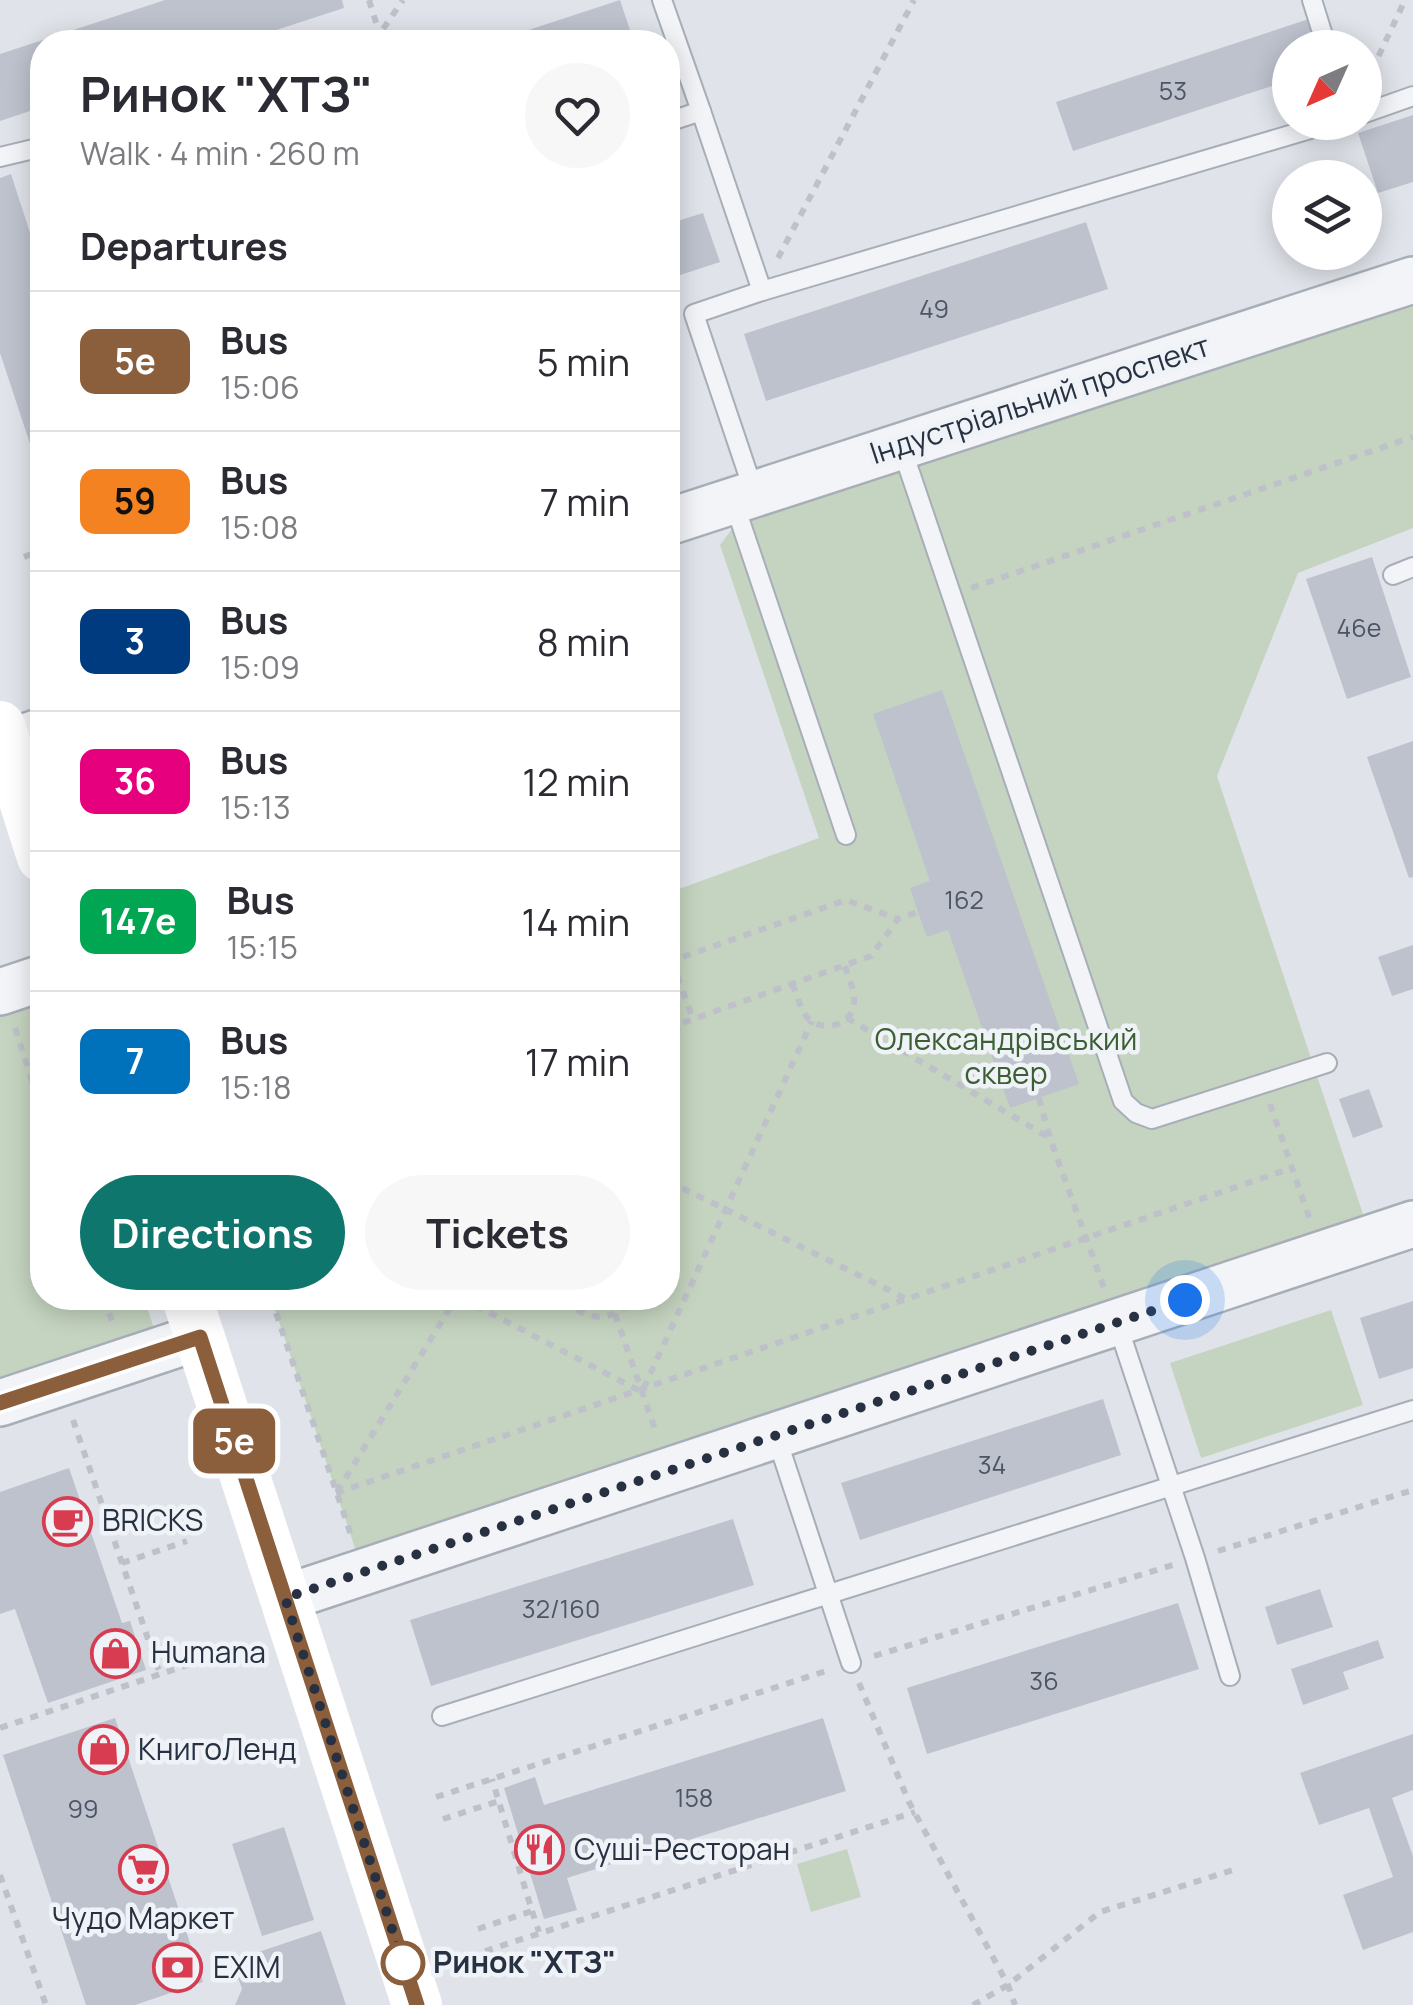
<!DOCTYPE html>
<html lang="en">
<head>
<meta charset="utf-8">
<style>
  :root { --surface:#fff; --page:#f7f7f7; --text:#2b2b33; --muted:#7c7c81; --line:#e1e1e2; --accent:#0f766e }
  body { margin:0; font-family:Manrope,sans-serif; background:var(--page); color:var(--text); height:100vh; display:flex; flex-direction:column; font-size:38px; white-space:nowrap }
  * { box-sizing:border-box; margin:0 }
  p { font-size:32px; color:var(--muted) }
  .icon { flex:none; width:55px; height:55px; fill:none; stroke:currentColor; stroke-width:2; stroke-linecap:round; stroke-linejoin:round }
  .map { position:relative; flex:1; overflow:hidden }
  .side { position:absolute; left:30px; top:30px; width:650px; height:1280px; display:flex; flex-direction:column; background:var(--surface); border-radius:40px; box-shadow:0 5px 25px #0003 }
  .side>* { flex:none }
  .badge { padding:0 20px; border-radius:15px; font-size:35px; line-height:65px }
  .needle { width:65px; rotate:225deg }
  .buttons { position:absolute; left:1272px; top:30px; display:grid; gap:20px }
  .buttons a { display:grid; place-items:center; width:110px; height:110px; border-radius:50%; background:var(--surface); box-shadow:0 5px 25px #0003; font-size:50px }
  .you { position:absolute; width:50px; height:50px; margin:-25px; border:8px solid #fff; border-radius:50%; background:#1a73e8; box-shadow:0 0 0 15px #1a73e833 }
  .map>.badge { position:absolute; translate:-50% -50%; box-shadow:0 0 0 5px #fff }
  h2 { padding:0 50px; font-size:38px; line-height:90px }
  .round { display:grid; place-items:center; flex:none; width:105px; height:105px; border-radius:52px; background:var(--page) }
  .headline { display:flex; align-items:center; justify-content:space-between; height:170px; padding:0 50px }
  h1 { font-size:48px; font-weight:700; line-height:75px }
  .button { display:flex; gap:20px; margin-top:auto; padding:20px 50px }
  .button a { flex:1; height:115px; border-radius:60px; background:var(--accent); color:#fff; font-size:40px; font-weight:700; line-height:115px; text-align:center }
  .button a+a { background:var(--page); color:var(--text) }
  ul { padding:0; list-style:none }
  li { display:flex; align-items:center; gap:30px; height:140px; padding:0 50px; border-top:2px solid var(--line) }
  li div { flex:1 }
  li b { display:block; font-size:38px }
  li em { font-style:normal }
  li .badge { min-width:110px; font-weight:700; text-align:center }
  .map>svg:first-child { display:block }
</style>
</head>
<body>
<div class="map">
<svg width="1413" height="2005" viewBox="0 0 1413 2005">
  <rect width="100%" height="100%" fill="#e0e4ea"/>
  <!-- green -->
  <g fill="#c5d4c0">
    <path d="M1413 288V528L1298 573 1217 776 1371 1238 363 1572 271 1298H668V893L819 838 720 545 747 509Z"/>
    <path d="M42 986V1298H144L161 1350 0 1402V992Z"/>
    <path d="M1331 1310 1363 1405 1201 1458 1170 1363Z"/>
    <path d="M847 1849 861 1897 811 1912 797 1864Z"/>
  </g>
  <!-- building -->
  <g fill="#bdc2cd">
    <path d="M165 0H342L344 8 239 42H42V107L0 121V54Z"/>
    <path d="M620 0 634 42H492Z"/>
    <path d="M1312 18 1322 48H1290V80L1073 151 1056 102Z"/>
    <path d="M1413 115V182L1378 193 1358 133Z"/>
    <path d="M11 174 42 270V480L0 353V178Z"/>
    <path d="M703 213 720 262 668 279V224Z"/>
    <path d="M1086 222 1108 289 766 401 744 334Z"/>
    <path d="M1372 557 1411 677 1347 699 1306 579Z"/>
    <path d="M942 690 1079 1084 1010 1108 948 930 927 937 918 912 910 888 930 881 873 714Z"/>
    <path d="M1413 741V877L1409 878 1367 757Z"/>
    <path d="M1413 945V989L1392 996 1378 957Z"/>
    <path d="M1369 1089 1383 1127 1353 1138 1339 1099Z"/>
    <path d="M1413 1301V1368L1379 1379 1360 1318Z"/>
    <path d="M1103 1399 1121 1455 860 1540 841 1483Z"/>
    <path d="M69 1468 122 1623 130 1621 146 1670 48 1703 15 1609 0 1614V1492Z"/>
    <path d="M733 1519 754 1585 431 1686 410 1620Z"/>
    <path d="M1320 1589 1333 1627 1277 1645 1265 1607Z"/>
    <path d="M1178 1603 1199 1669 927 1754 907 1688Z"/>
    <path d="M1378 1640 1384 1658 1343 1672 1349 1689 1303 1705 1291 1669Z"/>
    <path d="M115 1718 203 1982 135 2005H86L3 1755Z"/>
    <path d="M823 1718 846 1791 567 1878 577 1910 544 1919 504 1788 535 1777 544 1805Z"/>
    <path d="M1413 1734V1790L1392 1798 1413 1856V1932L1363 1950 1343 1895 1393 1877 1369 1808 1319 1825 1300 1773Z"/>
    <path d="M284 1827 314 1920 262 1936 232 1844Z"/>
    <path d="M321 1931 346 2005H235L242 1989 232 1961Z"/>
  </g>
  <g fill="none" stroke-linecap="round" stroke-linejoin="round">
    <defs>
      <g id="service">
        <path d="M662 0 701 111 668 122"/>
        <path d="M1312 0 1327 48"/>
        <path d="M701 111 762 291 694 314 754 492"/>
        <path d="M1365 113 1413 96"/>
        <path d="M0 157 42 147"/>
        <path d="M762 291 1334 122"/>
        <path d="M901 446 1123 1101 1136 1113 1152 1119 1327 1063"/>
        <path d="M733 500 846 835"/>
        <path d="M1393 575 1413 567"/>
        <path d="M1117 1323 1195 1558 1230 1676"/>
        <path d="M776 1436 851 1663"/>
        <path d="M442 1716 1413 1410"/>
      </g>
      <g id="tertiary">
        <path d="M668 522 1413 280"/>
        <path d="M6 744 42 731"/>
        <path d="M0 992 42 978"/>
        <path d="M0 1403 199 1337"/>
        <path d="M285 1598 1413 1224"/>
      </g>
    </defs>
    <!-- service casing -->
    <use href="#service" stroke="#a8aeb8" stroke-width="22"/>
    <!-- tertiary casing -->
    <use href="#tertiary" stroke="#a8aeb8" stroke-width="50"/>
    <!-- path -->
    <g stroke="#bec1c9" stroke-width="6" stroke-dasharray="8 8" stroke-linecap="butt">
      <path d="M369 0 379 32"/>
      <path d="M374 42 403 0"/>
      <path d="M1365 85 1405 0"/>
      <path d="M778 258 914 0"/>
      <path d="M24 557 42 550"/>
      <path d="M971 588 1413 437"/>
      <path d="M672 961 693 1019"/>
      <path d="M668 962 846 900 898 919"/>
      <path d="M792 984C798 995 800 1012 810 1020 829 1034 857 1022 854 996 853 986 847 975 845 965"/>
      <path d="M847 1018 1048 1137"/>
      <path d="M15 1028 42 1112"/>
      <path d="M668 1028 871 956 898 919 918 912"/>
      <path d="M1039 1098 1050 1138 1104 1288"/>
      <path d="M1270 1104 1310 1220"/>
      <path d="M668 1181 907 1299"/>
      <path d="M104 1298 114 1328"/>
      <path d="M271 1298 352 1538"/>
      <path d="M461 1298 642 1392 812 1021"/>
      <path d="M566 1298C583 1323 616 1323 633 1298"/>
      <path d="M615 1314 657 1435"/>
      <path d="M73 1420 160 1674"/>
      <path d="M337 1492 456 1298"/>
      <path d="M336 1493 1292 1168"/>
      <path d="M1218 1551 1413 1490"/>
      <path d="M122 1563 187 1541"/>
      <path d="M874 1656 1173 1565"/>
      <path d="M859 1683 909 1802 1008 1985 1015 2005"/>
      <path d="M0 1728 226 1652"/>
      <path d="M436 1797 829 1670"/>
      <path d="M443 1819 499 1801"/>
      <path d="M0 1875 46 2005"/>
      <path d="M532 1911 539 1932"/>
      <path d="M478 1929 532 1911 492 1779"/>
      <path d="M485 1951 915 1812"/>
      <path d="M973 2005 1008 1985 1100 1912 1233 1870"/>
    </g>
    <!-- service -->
    <use href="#service" stroke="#f3f4f8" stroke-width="18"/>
    <!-- tertiary -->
    <use href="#tertiary" stroke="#f3f4f8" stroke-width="45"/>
    <!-- secondary -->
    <g stroke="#fff" stroke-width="50">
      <path d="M0 726 42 857"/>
      <path d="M187 1298 417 2005"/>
    </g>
  </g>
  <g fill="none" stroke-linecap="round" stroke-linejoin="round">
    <defs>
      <path id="line" d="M0 1403 200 1337 417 2005"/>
    </defs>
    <!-- line casing -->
    <use href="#line" stroke="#fff" stroke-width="22"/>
    <!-- line -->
    <use href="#line" stroke="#8b5e3c" stroke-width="15"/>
    <!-- walk -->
    <path stroke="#273142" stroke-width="10" stroke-dasharray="0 18" d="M403 1963 285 1598 1185 1300"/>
  </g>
  <!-- icons -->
  <defs>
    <symbol id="cafe-ring" viewBox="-11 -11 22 22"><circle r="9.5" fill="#eff3f7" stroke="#d73c51" stroke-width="1.5"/><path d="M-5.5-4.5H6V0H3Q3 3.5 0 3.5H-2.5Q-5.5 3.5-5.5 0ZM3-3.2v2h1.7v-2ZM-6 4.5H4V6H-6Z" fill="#d73c51"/></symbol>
    <symbol id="shop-ring" viewBox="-11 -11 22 22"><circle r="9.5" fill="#eff3f7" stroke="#d73c51" stroke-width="1.5"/><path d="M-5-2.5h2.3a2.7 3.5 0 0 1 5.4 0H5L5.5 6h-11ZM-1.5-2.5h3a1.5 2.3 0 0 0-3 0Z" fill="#d73c51"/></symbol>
    <symbol id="restaurant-ring" viewBox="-11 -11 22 22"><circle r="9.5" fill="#eff3f7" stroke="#d73c51" stroke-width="1.5"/><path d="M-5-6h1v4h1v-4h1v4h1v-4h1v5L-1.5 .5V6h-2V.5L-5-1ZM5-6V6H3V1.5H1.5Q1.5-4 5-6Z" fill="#d73c51"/></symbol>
    <symbol id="supermarket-ring" viewBox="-11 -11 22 22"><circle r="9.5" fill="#eff3f7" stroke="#d73c51" stroke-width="1.5"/><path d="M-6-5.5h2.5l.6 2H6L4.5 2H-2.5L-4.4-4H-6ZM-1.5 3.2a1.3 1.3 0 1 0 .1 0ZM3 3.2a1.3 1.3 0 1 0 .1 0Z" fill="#d73c51"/></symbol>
    <symbol id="bank-ring" viewBox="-11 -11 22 22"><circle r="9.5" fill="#eff3f7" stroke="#d73c51" stroke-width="1.5"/><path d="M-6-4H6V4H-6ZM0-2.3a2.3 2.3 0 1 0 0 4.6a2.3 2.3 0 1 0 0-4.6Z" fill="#d73c51"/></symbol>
  </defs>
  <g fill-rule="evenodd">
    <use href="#cafe-ring" x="40" y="1494" width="55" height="55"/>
    <use href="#shop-ring" x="88" y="1626" width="55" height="55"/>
    <use href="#shop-ring" x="76" y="1722" width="55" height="55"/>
    <use href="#restaurant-ring" x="512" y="1822" width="55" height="55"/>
    <use href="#supermarket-ring" x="116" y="1842" width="55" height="55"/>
    <use href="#bank-ring" x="150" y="1940" width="55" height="55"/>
  </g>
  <!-- markers -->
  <circle fill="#fff" stroke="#8b5e3c" stroke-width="5" cx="403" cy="1963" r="20"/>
  <g text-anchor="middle" stroke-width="9" stroke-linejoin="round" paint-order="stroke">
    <!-- number labels -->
    <g font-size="25" fill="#4c5565">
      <text x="1173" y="100">53</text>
      <text x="934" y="318">49</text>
      <text x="1359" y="637">46е</text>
      <text x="964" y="909">162</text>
      <text x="992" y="1474">34</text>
      <text x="561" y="1618">32/160</text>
      <text x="1044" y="1690">36</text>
      <text x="694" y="1807">158</text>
      <text x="83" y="1818">99</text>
    </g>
    <!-- street labels -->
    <g font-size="30" fill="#273142" stroke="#eff3f7">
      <text transform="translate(1040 400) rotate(-18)" y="10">Індустріальний проспект</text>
    </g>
    <!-- park labels -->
    <g font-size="30" fill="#3b5f33" stroke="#eff3f7">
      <text x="1006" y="1050">Олександрівський<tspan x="1006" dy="34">сквер</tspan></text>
    </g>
    <!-- poi labels -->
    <g font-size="30" fill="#273142" stroke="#eff3f7" text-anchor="start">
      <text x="102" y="1531">BRICKS</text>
      <text x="151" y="1663">Humana</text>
      <text x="138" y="1760">КнигоЛенд</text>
      <text x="574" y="1860">Суші-Ресторан</text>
      <text x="143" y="1929" text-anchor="middle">Чудо Маркет</text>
      <text x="213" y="1978">EXIM</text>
    </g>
    <!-- stop labels -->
    <g font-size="30" font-weight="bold" fill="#273142" stroke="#eff3f7" text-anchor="start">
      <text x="433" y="1973">Ринок "ХТЗ"</text>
    </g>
  </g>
</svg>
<div class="buttons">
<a><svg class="needle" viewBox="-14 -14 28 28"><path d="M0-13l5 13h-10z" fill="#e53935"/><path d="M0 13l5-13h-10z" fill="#7c7c81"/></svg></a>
<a><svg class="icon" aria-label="layers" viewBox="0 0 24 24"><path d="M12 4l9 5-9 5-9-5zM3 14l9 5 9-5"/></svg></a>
</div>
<div class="you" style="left:1185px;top:1300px"></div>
<b class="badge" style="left:234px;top:1441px;background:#8b5e3c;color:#fff">5е</b>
<section class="side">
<div class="headline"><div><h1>Ринок &quot;ХТЗ&quot;</h1><p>Walk · 4 min · 260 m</p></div><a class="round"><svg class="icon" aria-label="heart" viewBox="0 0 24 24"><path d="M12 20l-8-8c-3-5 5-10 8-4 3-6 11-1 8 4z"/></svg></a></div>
<h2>Departures</h2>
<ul>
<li><span class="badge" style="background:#8b5e3c;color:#fff">5е</span><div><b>Bus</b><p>15:06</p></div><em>5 min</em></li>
<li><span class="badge" style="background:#f58220;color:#111">59</span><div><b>Bus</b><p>15:08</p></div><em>7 min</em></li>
<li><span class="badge" style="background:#003b80;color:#fff">3</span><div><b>Bus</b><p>15:09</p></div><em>8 min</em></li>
<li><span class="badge" style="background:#e6007e;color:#fff">36</span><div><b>Bus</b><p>15:13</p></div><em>12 min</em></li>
<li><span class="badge" style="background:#00a651;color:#fff">147е</span><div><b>Bus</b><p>15:15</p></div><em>14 min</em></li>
<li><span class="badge" style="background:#0072bc;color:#fff">7</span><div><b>Bus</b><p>15:18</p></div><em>17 min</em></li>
</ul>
<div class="button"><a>Directions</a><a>Tickets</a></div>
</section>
</div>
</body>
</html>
